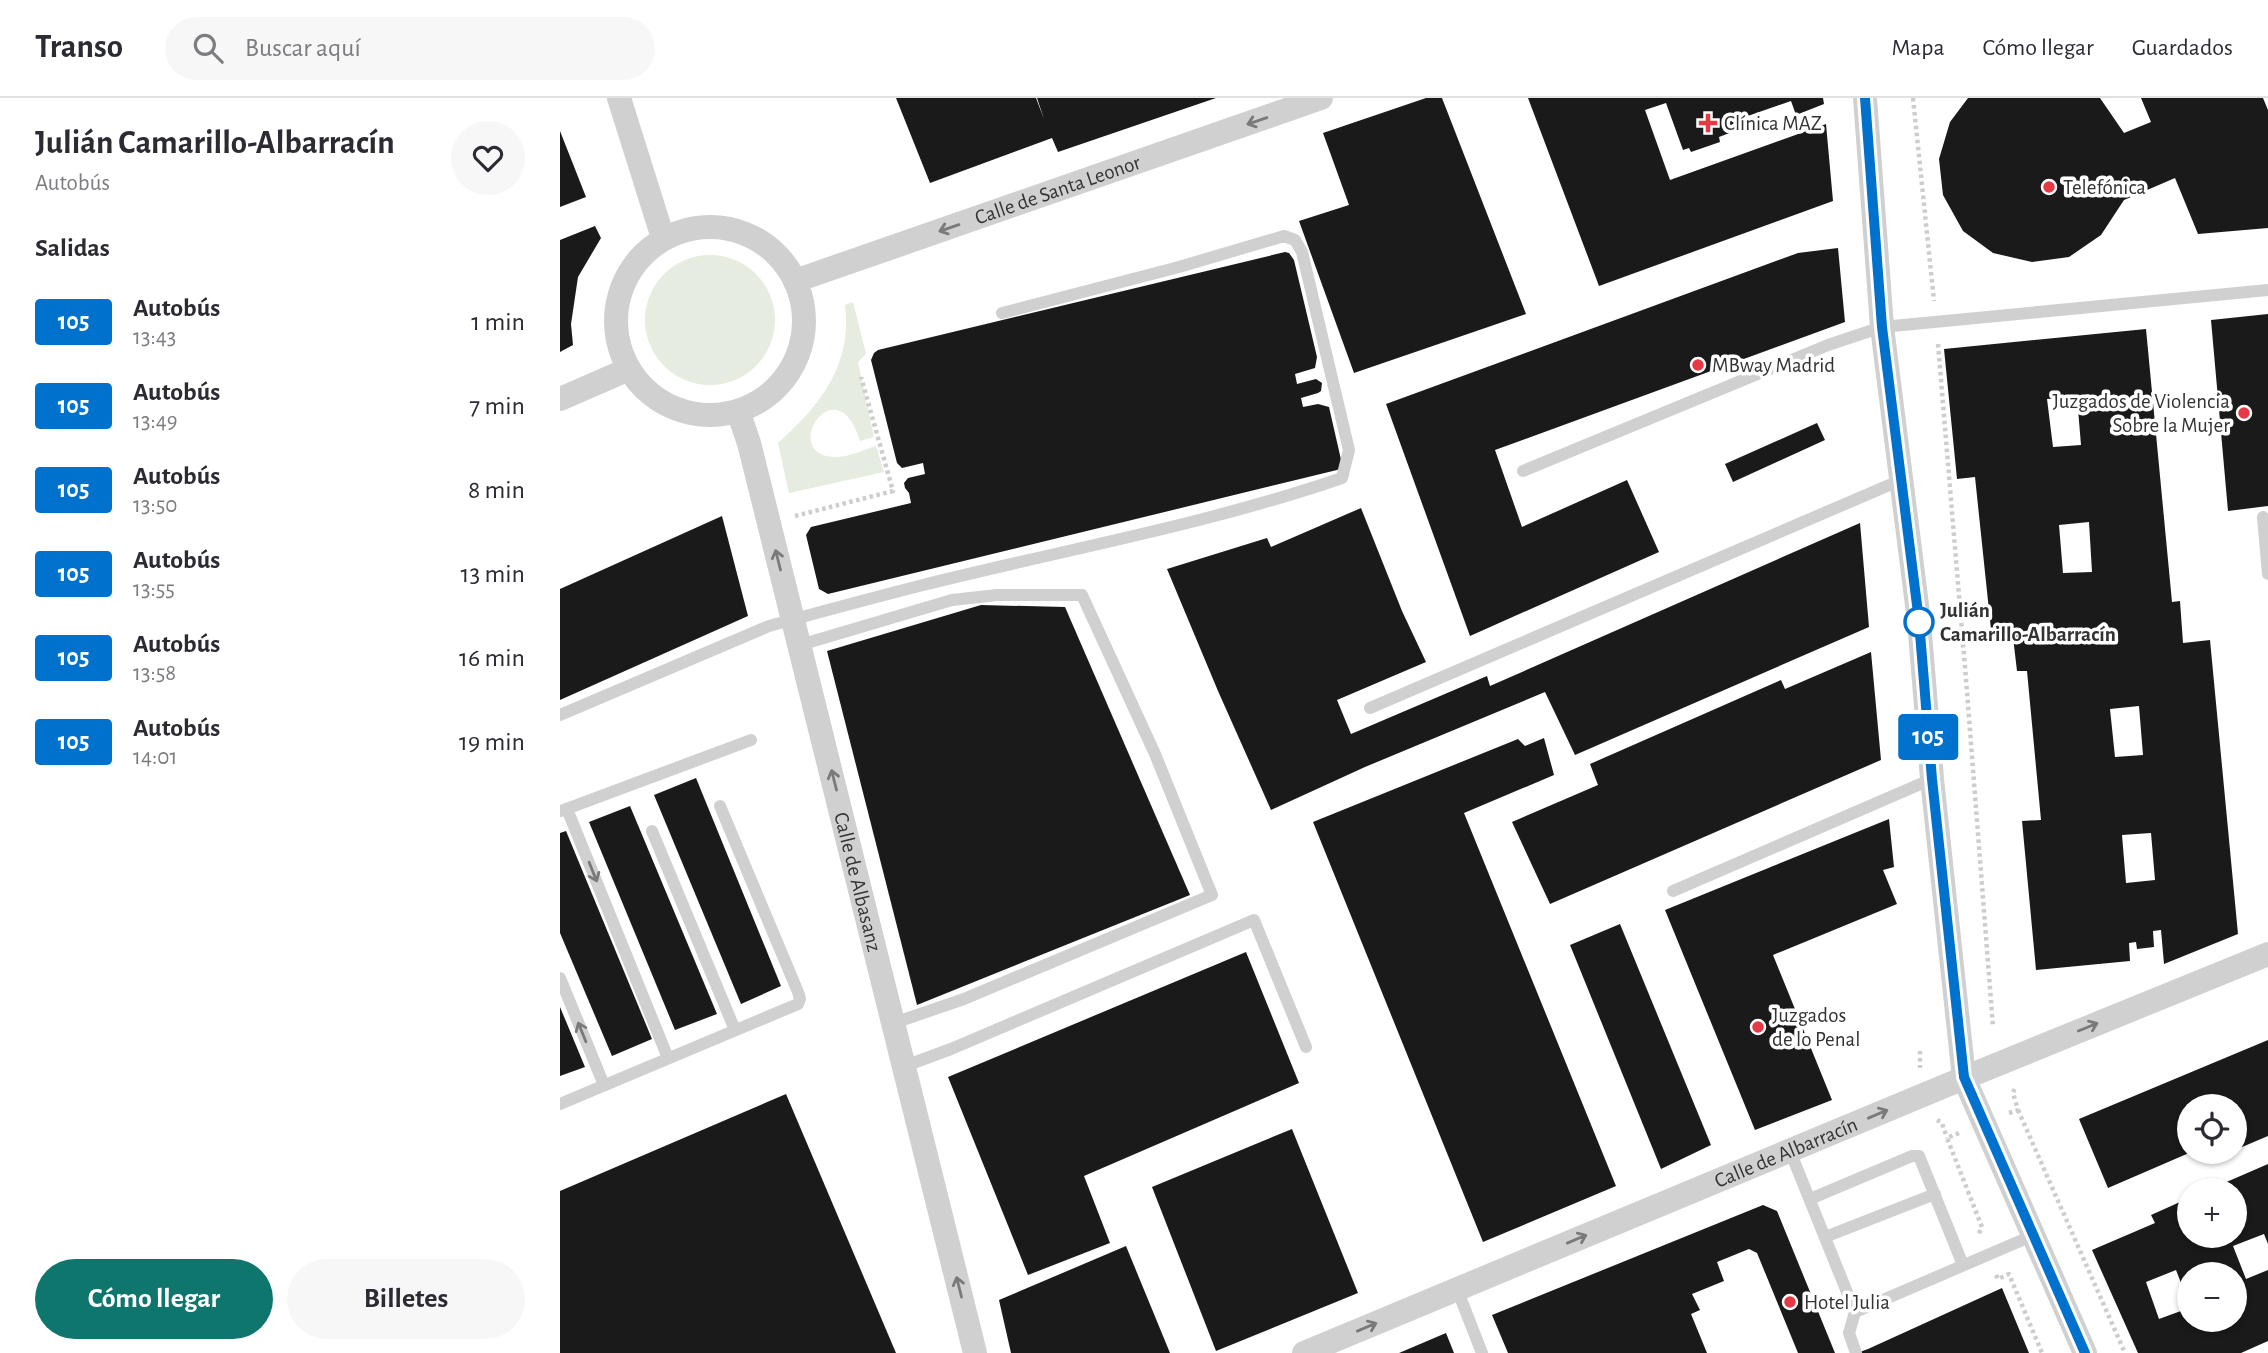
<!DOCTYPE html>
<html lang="es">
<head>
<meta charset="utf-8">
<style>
  :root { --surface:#fff; --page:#f7f7f7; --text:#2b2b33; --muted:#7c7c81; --line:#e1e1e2; --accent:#0f766e }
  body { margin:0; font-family:"Alegreya Sans",sans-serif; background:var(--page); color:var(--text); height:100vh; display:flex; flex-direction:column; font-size:26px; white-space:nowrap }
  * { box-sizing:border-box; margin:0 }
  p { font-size:23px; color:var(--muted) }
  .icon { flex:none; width:38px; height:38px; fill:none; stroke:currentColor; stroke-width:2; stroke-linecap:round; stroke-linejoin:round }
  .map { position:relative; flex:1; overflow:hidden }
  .panel { display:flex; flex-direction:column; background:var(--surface); width:560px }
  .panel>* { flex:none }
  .badge { padding:0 14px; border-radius:5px; font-size:24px; line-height:46px }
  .tools { position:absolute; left:1617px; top:996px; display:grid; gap:14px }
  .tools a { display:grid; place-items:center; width:70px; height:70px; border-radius:50%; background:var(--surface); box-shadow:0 2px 5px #0004; font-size:35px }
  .map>.badge { position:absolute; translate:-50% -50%; box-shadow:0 0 0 4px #fff }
  h2 { padding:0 35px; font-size:26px; line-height:63px }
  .round { display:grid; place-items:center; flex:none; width:74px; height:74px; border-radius:37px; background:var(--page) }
  .head { display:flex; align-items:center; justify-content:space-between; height:119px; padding:0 35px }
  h1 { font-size:33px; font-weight:600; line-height:52px }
  .button { display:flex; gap:14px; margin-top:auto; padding:14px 35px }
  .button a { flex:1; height:80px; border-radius:42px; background:var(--accent); color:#fff; font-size:28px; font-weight:600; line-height:80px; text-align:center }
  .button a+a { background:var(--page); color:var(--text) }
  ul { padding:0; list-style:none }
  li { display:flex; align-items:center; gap:21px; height:84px; padding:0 35px }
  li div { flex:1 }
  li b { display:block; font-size:26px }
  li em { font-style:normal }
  li .badge { min-width:77px; font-weight:700; text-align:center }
  header { display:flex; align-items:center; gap:42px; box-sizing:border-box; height:98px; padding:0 35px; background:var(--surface); border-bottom:2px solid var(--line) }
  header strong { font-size:33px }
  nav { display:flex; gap:38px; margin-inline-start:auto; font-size:24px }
  .search { width:490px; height:63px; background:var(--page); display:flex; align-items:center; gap:18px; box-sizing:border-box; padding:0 24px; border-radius:38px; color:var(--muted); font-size:26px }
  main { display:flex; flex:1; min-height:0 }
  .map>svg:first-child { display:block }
</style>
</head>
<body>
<header>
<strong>Transo</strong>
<div class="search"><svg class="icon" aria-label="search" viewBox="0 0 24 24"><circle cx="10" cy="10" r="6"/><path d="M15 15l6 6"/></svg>Buscar aquí</div>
<nav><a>Mapa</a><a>Cómo llegar</a><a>Guardados</a></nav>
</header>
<main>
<section class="panel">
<div class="head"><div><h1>Julián Camarillo-Albarracín</h1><p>Autobús</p></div><a class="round"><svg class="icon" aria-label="heart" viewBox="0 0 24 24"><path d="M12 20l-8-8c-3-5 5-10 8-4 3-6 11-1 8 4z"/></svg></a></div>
<h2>Salidas</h2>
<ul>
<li><span class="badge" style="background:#0072ce;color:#fff">105</span><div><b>Autobús</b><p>13:43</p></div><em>1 min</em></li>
<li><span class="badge" style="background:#0072ce;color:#fff">105</span><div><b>Autobús</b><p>13:49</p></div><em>7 min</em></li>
<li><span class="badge" style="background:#0072ce;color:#fff">105</span><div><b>Autobús</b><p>13:50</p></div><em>8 min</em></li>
<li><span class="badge" style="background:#0072ce;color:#fff">105</span><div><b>Autobús</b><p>13:55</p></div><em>13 min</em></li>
<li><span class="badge" style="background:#0072ce;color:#fff">105</span><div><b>Autobús</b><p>13:58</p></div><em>16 min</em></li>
<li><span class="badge" style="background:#0072ce;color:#fff">105</span><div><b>Autobús</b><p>14:01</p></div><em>19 min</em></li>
</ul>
<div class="button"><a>Cómo llegar</a><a>Billetes</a></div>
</section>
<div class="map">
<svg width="1708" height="1255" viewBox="0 0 1708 1255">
  <rect width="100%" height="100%" fill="#fff"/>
  <!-- green -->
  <g fill="#e6ecdf">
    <circle cx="150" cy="222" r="65"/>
    <path d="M293 204 306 256 298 264 314 339 300 343C277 266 219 355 273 359 287 360 303 352 316 348L324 374 229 395 218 345C260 308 293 266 285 207Z"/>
  </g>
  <!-- building -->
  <g fill="#1a1a1a" fill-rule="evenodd">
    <path d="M336 0H476L484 21 477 0H656L498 54 492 40 370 85Z"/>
    <path d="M866 0H882L966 216 794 275 739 123 789 107 763 35Z"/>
    <path d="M968 0H1263L1264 6 1236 17 1231 3 1182 20 1185 29 1159 39 1160 44 1131 54 1129 50 1123 52 1106 5 1085 12 1110 82 1266 26 1273 103 1039 188Z"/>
    <path d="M1408 0H1540L1564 35 1591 24 1581 0H1703L1708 12V130L1638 136 1615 80 1564 102 1541 137 1509 159 1472 164 1433 155 1403 133 1383 97 1379 61 1390 24Z"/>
    <path d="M0 33 26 99 0 109Z"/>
    <path d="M35 128 41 140 18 179 11 226 13 247 0 254V142Z"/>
    <path d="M1278 150 1285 224 935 352 962 429 1067 382 1099 454 910 538 826 306 1238 155Z"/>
    <path d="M725 154 729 155 734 162 757 259 755 270 735 276 737 286 756 281 762 285 761 293 758 295 741 300 743 309 758 306 769 309 782 366 781 370 777 372 268 496 259 491 246 437 251 429 351 405 349 395 345 390 344 385 348 380 365 376 363 365 342 370 337 365 311 262 314 255 318 252Z"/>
    <path d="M1708 216V408L1668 413 1651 222Z"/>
    <path d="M1586 231 1612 504 1620 503 1623 545 1650 542 1678 836 1604 866 1601 832 1593 833 1594 849 1577 851 1576 844 1569 845 1570 863 1476 872 1462 723 1481 722 1467 573H1457L1453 539 1432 541 1415 379 1397 381 1384 251ZM1517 299 1521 347 1493 349 1487 301ZM1529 424 1532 474 1503 475 1499 427ZM1579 608 1583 657 1555 659 1550 611ZM1591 735 1595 782 1566 785 1562 737Z"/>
    <path d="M1257 325 1265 342 1173 384 1165 366Z"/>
    <path d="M801 410 842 513 866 564 777 602 791 636 927 578 930 588 1300 425 1309 529 1015 657 985 594 805 669 711 712 658 593 607 471 707 440 711 449Z"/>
    <path d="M162 418 188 518 0 602V491Z"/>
    <path d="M421 507 505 509 630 797 357 907 267 553Z"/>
    <path d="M1311 554 1321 662 990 806 952 724 1038 687 1030 666 1221 582 1225 591Z"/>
    <path d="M984 640 994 677 904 715 1056 1088 923 1144 753 724 958 641 965 648Z"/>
    <path d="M136 680 221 888 181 906 94 697Z"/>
    <path d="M70 708 157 916 115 932 29 724Z"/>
    <path d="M1329 721 1334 769 1323 772 1337 806 1213 857 1272 1002 1195 1032 1105 812Z"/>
    <path d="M6 733 92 941 52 958 0 835V735Z"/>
    <path d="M1060 826 1151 1047 1101 1071 1010 847Z"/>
    <path d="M686 854 739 985 524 1078 550 1145 468 1177 388 979Z"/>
    <path d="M0 909 25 969 0 978Z"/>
    <path d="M1708 942V1038L1675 1052V1008H1629V1055L1548 1090 1519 1021Z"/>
    <path d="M226 996 336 1255H0V1093Z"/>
    <path d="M732 1031 798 1195 656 1253 592 1089Z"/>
    <path d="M1708 1066V1146L1704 1136 1673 1148 1686 1181 1708 1172V1243L1681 1255H1578L1532 1152 1595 1125 1591 1117 1629 1100V1138H1675V1092H1648ZM1616 1172 1629 1206V1176H1675V1222H1629V1210L1599 1221 1586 1184Z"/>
    <path d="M1203 1107 1217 1113 1275 1255H1238L1197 1155 1189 1151 1157 1164 1164 1183 1132 1196 1140 1212 1131 1216 1147 1255H948L932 1217Z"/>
    <path d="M566 1148 610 1255H451L439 1202Z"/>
    <path d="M1442 1190 1469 1255H1297L1308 1251Z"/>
    <path d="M886 1235 894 1255H839Z"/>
  </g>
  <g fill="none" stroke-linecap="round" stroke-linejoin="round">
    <!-- path -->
    <g stroke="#cdcdcd" stroke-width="4.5" stroke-dasharray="3.5 3.5" stroke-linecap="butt">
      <path d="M1353 0 1374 203"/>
      <path d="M1378 246 1406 581 1433 929"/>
      <path d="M235 418 333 393 301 279"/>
      <path d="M1360 953V970"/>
      <path d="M1458 1012 1565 1255"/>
      <path d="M1449 1015 1458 1012 1453 995 1455 989"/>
      <path d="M1377 1022 1382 1025 1387 1040"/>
      <path d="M1399 1035 1387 1040 1422 1129 1418 1137"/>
      <path d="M1436 1177 1438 1181 1449 1176 1482 1255"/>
    </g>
    <!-- lane -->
    <g stroke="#d0d0d0" stroke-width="12">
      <path d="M963 373 1268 247 1322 229 1708 192"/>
      <path d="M1703 419 1708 476"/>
      <path d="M240 547 392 502 437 497H522L595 656 652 797 404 901 334 925"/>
      <path d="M810 610 1341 382"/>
      <path d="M0 617 209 528C260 514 312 500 363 487 503 452 645 427 782 380L789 352 742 154 735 142 724 138 619 169 442 215"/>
      <path d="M7 711 108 960"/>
      <path d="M1 713 191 642"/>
      <path d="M92 733 175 932"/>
      <path d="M1113 793 1372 681"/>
      <path d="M0 880 44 987"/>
      <path d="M345 968 391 951 694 822 746 949"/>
      <path d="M0 1006 238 906 240 901 238 894 160 708"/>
      <path d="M1230 1053 1295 1214 1474 1137"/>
      <path d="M1250 1101 1352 1058H1359L1403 1167"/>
      <path d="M1265 1139 1375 1096"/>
      <path d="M897 1191 922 1255"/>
      <path d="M1295 1214 1289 1235 1296 1255"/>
    </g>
    <!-- street -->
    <g stroke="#d0d0d0" stroke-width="24">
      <path d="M59 0 103 140"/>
      <path d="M1305 0 1322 229 1359 523 1372 681 1404 980 1525 1255"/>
      <circle cx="150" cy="223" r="94"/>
      <path id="s1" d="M235 183 761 0"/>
      <path d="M0 301 69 271"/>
      <path id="s2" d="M178 313 189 345 415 1255"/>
      <path id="s3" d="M744 1255 1404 980 1708 856"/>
    </g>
  </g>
  <!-- one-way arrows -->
  <defs><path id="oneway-shaft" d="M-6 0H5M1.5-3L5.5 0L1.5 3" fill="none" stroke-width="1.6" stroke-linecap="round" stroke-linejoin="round" transform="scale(1.75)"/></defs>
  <g stroke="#7a7a7a">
    <use href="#oneway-shaft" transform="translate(697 23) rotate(161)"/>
    <use href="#oneway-shaft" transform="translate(389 130) rotate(161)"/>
    <use href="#oneway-shaft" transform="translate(218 462) rotate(-104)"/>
    <use href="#oneway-shaft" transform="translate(274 682) rotate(-104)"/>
    <use href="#oneway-shaft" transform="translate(33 774) rotate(68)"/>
    <use href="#oneway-shaft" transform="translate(1528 929) rotate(-22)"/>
    <use href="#oneway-shaft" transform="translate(22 934) rotate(-112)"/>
    <use href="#oneway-shaft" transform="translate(1318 1016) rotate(-23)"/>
    <use href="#oneway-shaft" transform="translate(1017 1141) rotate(-23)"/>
    <use href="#oneway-shaft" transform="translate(399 1189) rotate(-104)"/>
    <use href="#oneway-shaft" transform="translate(807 1229) rotate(-23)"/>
  </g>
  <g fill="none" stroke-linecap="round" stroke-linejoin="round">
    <defs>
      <path id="line" d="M1305 0 1322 229 1359 523 1372 681 1404 979 1525 1255"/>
    </defs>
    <!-- line casing -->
    <use href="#line" stroke="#fff" stroke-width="16"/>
    <!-- line -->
    <use href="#line" stroke="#0072ce" stroke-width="10"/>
  </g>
  <!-- markers -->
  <g fill="#e63946" stroke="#fff" stroke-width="2.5">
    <path d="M1144.5 14.5h7v7h7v7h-7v7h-7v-7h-7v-7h7z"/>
    <circle cx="1489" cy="89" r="7"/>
    <circle cx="1138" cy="267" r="7"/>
    <circle cx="1684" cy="315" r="7"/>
    <circle cx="1198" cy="929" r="7"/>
    <circle cx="1230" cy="1204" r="7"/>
  </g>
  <circle fill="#fff" stroke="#0072ce" stroke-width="3.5" cx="1359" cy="524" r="14"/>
  <g text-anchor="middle" stroke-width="7" stroke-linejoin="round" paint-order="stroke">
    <!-- poi labels -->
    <g font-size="21" fill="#333" stroke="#fff" text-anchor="start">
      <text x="1164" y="32">Clínica MAZ</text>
      <text x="1503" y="96">Telefónica</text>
      <text x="1152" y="274">MBway Madrid</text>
      <text x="1670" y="310" text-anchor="end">Juzgados de Violencia<tspan x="1670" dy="24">Sobre la Mujer</tspan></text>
      <text x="1212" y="924">Juzgados<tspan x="1212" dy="24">de lo Penal</tspan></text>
      <text x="1244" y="1211">Hotel Julia</text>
    </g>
    <!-- street labels -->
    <g font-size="21" fill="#333" stroke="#fff">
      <text dy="7" stroke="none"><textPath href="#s1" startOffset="278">Calle de Santa Leonor</textPath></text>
      <text dy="7" stroke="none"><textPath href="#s2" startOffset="486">Calle de Albasanz</textPath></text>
      <text dy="7" stroke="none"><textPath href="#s3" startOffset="522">Calle de Albarracín</textPath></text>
    </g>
    <!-- stop labels -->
    <g font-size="21" font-weight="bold" fill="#333" stroke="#fff" text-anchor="start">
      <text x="1380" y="519">Julián<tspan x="1380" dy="24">Camarillo-Albarracín</tspan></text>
    </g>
  </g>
</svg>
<div class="tools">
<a><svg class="icon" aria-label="locate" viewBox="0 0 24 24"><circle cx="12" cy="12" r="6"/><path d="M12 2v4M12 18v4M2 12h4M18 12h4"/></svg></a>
<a>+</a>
<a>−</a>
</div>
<b class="badge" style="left:1368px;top:639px;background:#0072ce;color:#fff">105</b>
</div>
</main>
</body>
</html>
